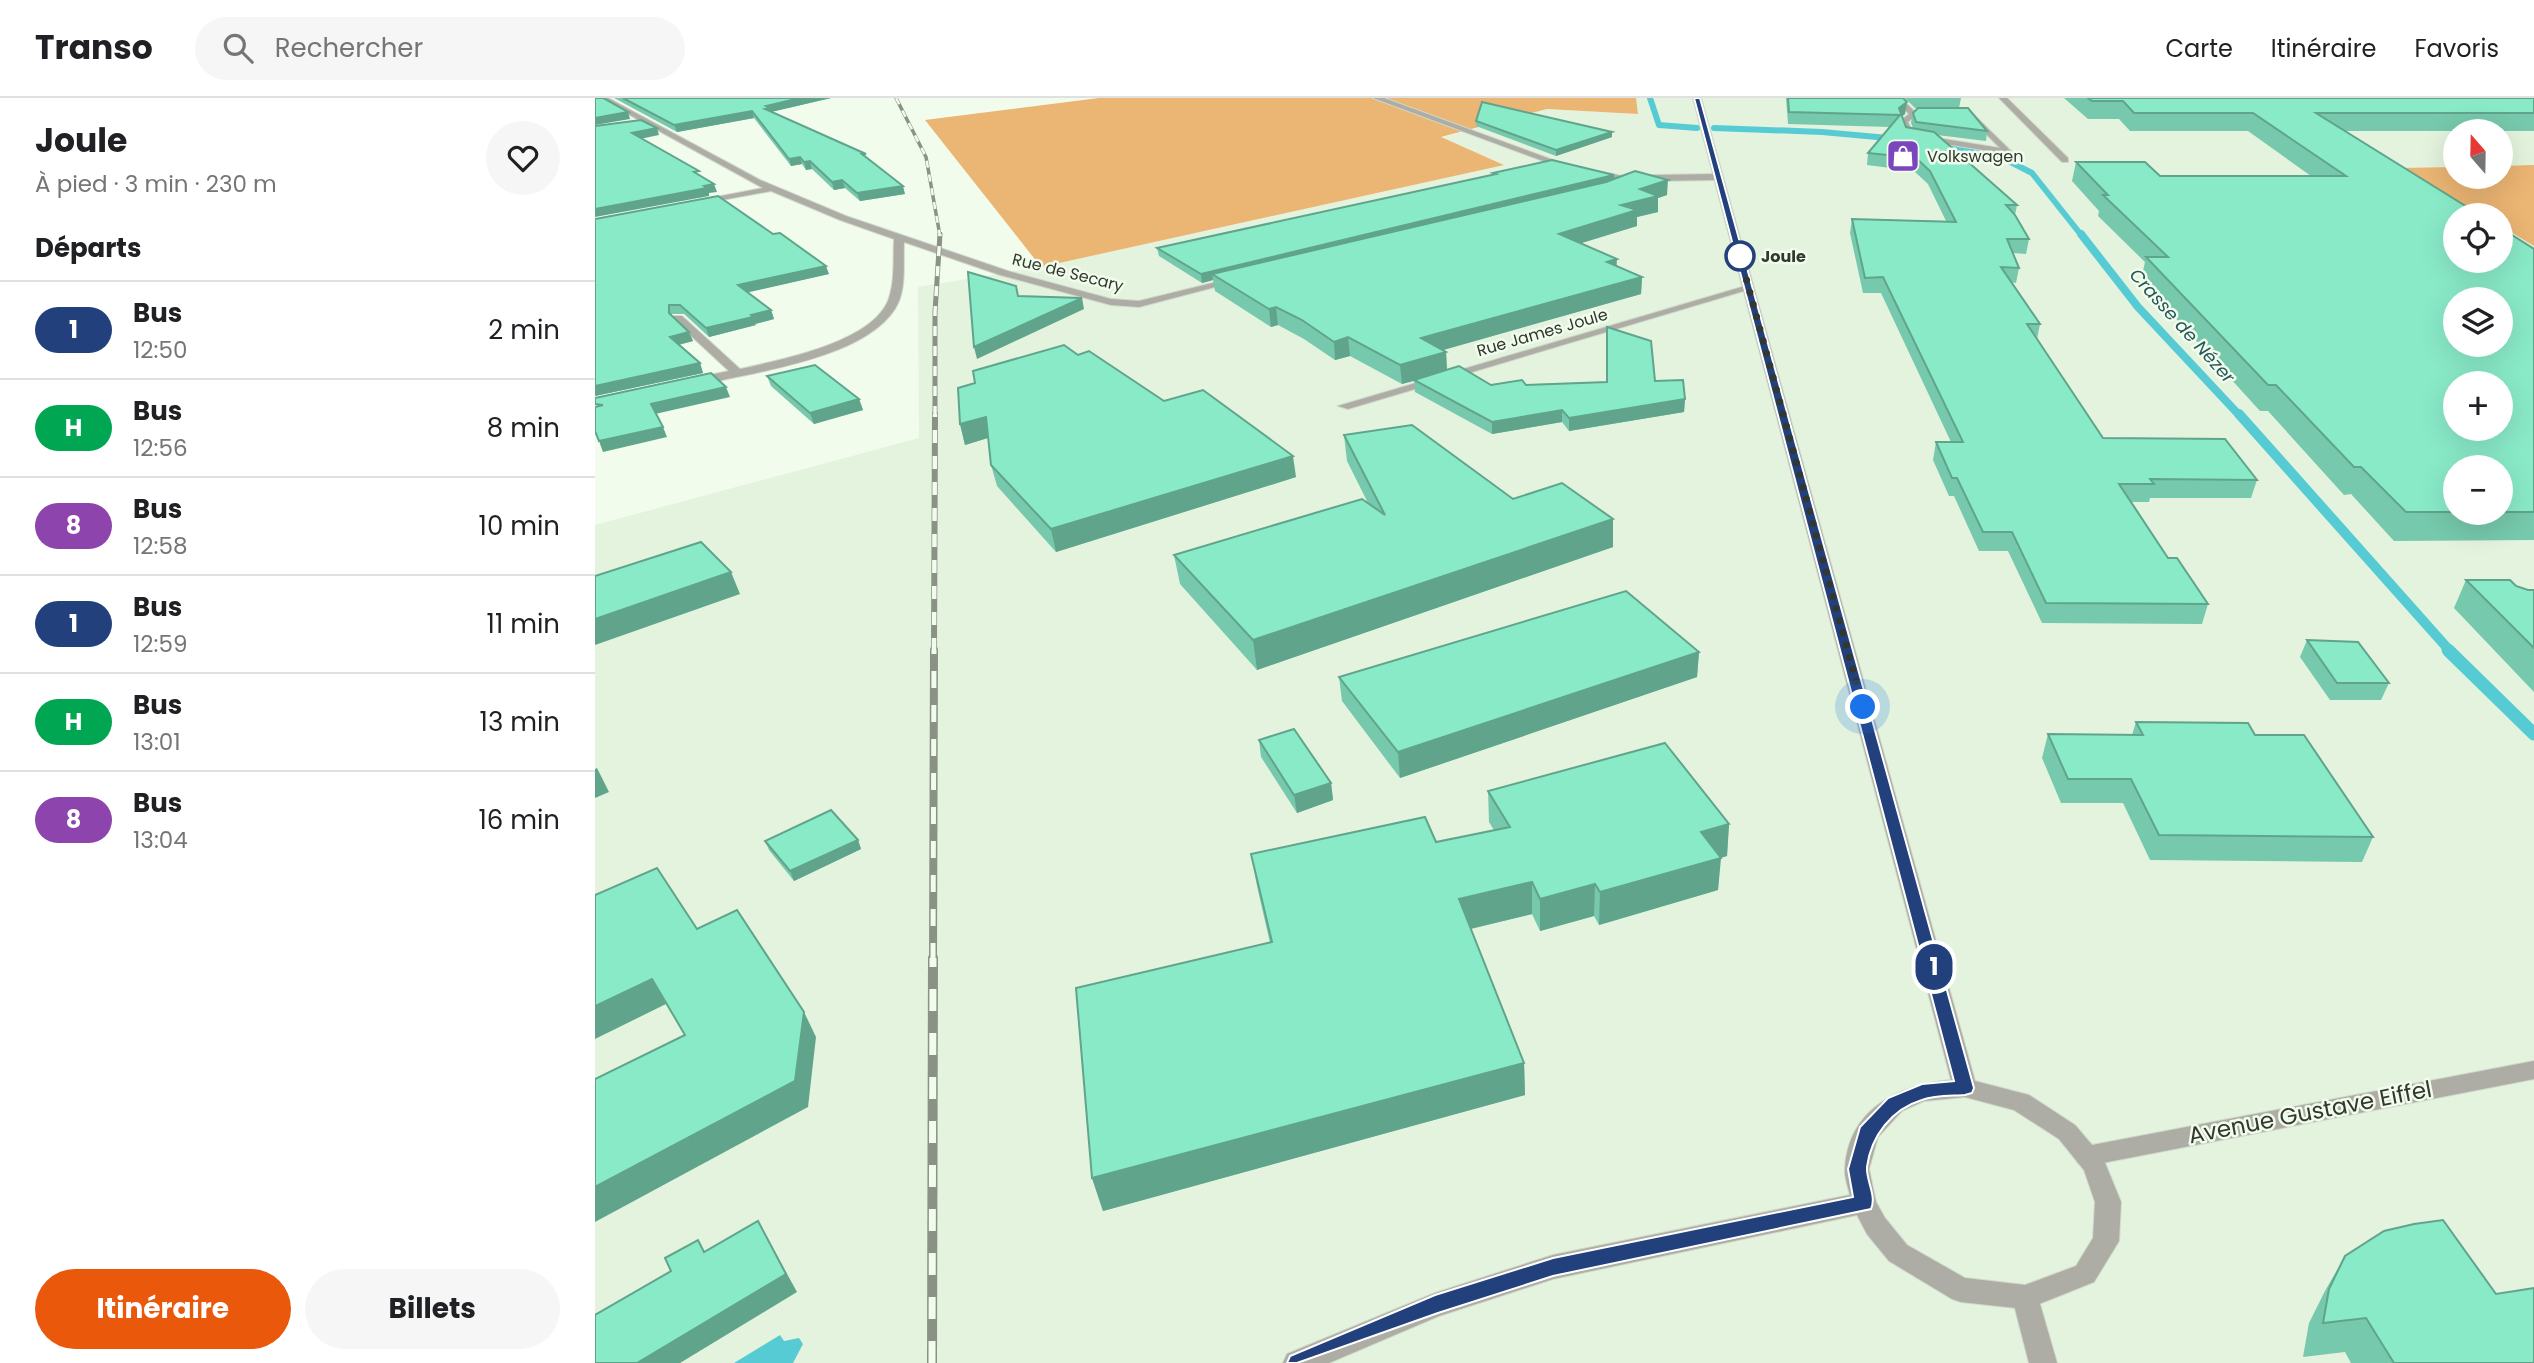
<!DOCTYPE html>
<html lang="fr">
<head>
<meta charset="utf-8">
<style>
  :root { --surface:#fff; --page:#f6f6f6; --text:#202124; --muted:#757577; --line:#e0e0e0; --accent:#ea580c }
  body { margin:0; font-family:Poppins,sans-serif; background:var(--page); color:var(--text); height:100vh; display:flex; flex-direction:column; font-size:26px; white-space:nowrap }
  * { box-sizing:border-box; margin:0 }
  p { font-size:23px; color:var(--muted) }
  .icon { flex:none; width:38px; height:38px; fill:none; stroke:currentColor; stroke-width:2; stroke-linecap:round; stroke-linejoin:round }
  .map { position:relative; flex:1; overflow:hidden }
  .panel { display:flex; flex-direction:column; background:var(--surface); width:595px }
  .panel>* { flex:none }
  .badge { padding:0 14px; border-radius:23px; font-size:24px; line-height:46px }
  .needle { width:46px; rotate:340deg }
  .fabs { position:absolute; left:1848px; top:21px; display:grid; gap:14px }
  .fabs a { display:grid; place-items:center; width:70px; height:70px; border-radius:50%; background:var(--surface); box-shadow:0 7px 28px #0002; font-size:35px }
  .you { position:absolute; width:35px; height:35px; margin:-18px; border:5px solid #fff; border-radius:50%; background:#1a73e8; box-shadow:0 0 0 10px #1a73e833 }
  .map>.badge { position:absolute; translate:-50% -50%; box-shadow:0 0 0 4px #fff }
  h2 { padding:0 35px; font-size:26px; line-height:63px }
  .round { display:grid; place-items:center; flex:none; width:74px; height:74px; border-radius:37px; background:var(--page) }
  .head { display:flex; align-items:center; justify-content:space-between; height:119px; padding:0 35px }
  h1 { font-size:33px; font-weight:700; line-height:52px }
  .button { display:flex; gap:14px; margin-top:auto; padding:14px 35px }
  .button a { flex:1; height:80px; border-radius:42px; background:var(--accent); color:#fff; font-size:28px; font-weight:700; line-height:80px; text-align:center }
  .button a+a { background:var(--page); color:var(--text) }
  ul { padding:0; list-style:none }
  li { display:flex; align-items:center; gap:21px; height:98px; padding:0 35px; border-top:2px solid var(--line) }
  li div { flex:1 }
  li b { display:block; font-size:26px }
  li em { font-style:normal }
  li .badge { min-width:77px; font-weight:700; text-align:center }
  header { display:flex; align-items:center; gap:42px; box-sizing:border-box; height:98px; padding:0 35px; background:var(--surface); border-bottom:2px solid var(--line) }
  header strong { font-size:33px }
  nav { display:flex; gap:38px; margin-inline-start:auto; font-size:24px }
  .search { width:490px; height:63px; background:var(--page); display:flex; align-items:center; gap:18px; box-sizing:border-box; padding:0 24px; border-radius:38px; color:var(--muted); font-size:26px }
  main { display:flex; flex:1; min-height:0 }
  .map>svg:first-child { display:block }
</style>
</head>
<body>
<header>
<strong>Transo</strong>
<div class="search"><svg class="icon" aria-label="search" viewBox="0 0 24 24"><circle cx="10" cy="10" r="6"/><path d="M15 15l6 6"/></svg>Rechercher</div>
<nav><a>Carte</a><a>Itinéraire</a><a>Favoris</a></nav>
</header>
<main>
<section class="panel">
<div class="head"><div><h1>Joule</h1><p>À pied · 3 min · 230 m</p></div><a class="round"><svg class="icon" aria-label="heart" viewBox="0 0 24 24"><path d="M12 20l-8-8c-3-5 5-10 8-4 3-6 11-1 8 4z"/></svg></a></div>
<h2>Départs</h2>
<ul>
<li><span class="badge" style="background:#22407c;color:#fff">1</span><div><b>Bus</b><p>12:50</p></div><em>2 min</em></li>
<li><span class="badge" style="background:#00a651;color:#fff">H</span><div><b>Bus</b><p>12:56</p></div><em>8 min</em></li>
<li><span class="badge" style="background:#8e44ad;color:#fff">8</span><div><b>Bus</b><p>12:58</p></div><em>10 min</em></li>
<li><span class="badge" style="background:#22407c;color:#fff">1</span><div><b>Bus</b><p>12:59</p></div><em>11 min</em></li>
<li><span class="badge" style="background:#00a651;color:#fff">H</span><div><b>Bus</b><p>13:01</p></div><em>13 min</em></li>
<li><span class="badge" style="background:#8e44ad;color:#fff">8</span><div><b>Bus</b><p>13:04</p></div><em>16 min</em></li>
</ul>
<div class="button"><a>Itinéraire</a><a>Billets</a></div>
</section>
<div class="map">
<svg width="1939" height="1265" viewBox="0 0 1939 1265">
  <rect width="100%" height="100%" fill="#f1fcec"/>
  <!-- built -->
  <path fill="#e3f3dd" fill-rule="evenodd" d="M1041 0H1939V1265H0V427L324 340 323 189 446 169 908 66 845 40 952 11 1043 16ZM1860 33H1906V79H1860ZM1860 117H1906V163H1860ZM1860 201H1906V247H1860ZM1860 285H1906V331H1860ZM1860 369H1906V415H1860Z"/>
  <!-- forest -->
  <g fill="#ebb573">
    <path d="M504 0H1041L1043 16 952 11 846 39 909 67 446 169 330 22Z"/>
    <path d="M1939 67V148L1906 128V117H1887L1806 70 1860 69V79H1906V68Z"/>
  </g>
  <!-- water -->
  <path fill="#57cbd4" d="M185 1237 189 1243 204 1240 208 1246 198 1265H139Z"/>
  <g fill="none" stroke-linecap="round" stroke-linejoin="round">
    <!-- stream-far3 -->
    <g stroke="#57cbd4" stroke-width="6">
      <path d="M1055 0 1064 27 1102 30"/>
      <path d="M1119 30 1227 34 1304 41"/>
      <path d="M1339 46 1402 57 1437 75 1487 138"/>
    </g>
    <!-- stream-far2 -->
    <path stroke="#57cbd4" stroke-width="8" d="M1486 136 1543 209 1645 318"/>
    <!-- stream-far1 -->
    <path stroke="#57cbd4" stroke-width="10" d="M1644 316 1855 553"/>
    <!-- stream -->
    <path stroke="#57cbd4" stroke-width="13" d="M1853 552 1939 636"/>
    <defs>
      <g id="service">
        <path d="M1298 0H1306L1319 13 1346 15 1321 17 1313 24 1318 36 1405 50 1373 18 1376 14 1417 54 1413 56 1312 40 1305 23 1314 16Z"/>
        <path d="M1404 0H1412L1473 60V64H1467Z"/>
      </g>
      <g id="minor">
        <path d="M4 0H13L165 82 251 118 413 173 516 201 544 203 642 179 647 182 544 209 516 207 405 177 309 144C308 162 311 186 304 203 283 253 184 270 137 280 124 282 108 289 95 287V281L134 273 79 222V218H87L145 271C185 262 280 244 294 200 300 182 298 160 299 141L245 122 176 93 100 107V103L168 90Z"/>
        <path d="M778 0H789L969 66 1037 80 1056 77 1123 76 1127 79 1123 82 1056 83 1037 86 967 70Z"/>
        <path d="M1150 188 1159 190 753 311 743 308Z"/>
        <path d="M1939 963V981L1492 1068 1483 1065 1480 1058 1483 1051 1492 1048Z"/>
        <path d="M1430 1187 1439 1190 1443 1199 1462 1265H1434L1417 1199 1421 1190Z"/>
      </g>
      <path id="tertiary" d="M1098 0H1106L1380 983 1434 997 1480 1027 1508 1060 1526 1104 1524 1143 1499 1184 1439 1208 1430 1211 1366 1204 1357 1201 1294 1163 1272 1136 1262 1117 958 1181 844 1218 734 1265H688L692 1256 840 1195 958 1157 1255 1097C1253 1089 1249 1078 1250 1070 1254 1010 1304 987 1356 982ZM1370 999 1419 1012 1464 1041 1489 1072 1500 1104 1498 1140 1481 1168 1430 1187 1370 1180 1312 1147 1290 1120 1281 1104 1274 1071 1283 1039 1307 1013 1329 1003Z"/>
    </defs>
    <!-- service casing -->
    <use href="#service" stroke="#cfd9ca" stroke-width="2"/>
    <!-- minor casing -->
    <use href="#minor" stroke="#cfd9ca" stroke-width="2"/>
    <!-- tertiary casing -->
    <use href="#tertiary" stroke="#cfd9ca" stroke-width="2"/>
    <!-- service -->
    <use href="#service" fill="#adaca5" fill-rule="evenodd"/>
    <!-- minor -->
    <use href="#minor" fill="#adaca5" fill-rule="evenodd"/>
    <!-- tertiary -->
    <use href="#tertiary" fill="#adaca5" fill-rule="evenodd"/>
    <defs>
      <path id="rail-far4" d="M301 0 331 59 345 138"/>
      <path id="rail-far3" d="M340 318V214L345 136"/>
      <path id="rail-far2" d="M339 553 340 316"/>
      <path id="rail-far1" d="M338 862 339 552"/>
      <path id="rail" d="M337 1265 338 860"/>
    </defs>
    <!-- rail-far4 casing -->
    <use href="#rail-far4" stroke="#8a9286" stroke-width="3.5"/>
    <!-- rail-far3 casing -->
    <use href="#rail-far3" stroke="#8a9286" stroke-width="5"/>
    <!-- rail-far2 casing -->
    <use href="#rail-far2" stroke="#8a9286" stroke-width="6"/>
    <!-- rail-far1 casing -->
    <use href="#rail-far1" stroke="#8a9286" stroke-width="8"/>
    <!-- rail casing -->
    <use href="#rail" stroke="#8a9286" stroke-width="10"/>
    <!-- rail-far4 -->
    <use href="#rail-far4" stroke="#f1fcec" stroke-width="2.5" stroke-dasharray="7" stroke-linecap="butt"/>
    <!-- rail-far3 -->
    <use href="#rail-far3" stroke="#f1fcec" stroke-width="3.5" stroke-dasharray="10" stroke-linecap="butt"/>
    <!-- rail-far2 -->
    <use href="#rail-far2" stroke="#f1fcec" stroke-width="4.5" stroke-dasharray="13" stroke-linecap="butt"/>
    <!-- rail-far1 -->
    <use href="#rail-far1" stroke="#f1fcec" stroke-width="5" stroke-dasharray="17" stroke-linecap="butt"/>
    <!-- rail -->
    <use href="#rail" stroke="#f1fcec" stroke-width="7" stroke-dasharray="22" stroke-linecap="butt"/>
  </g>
  <!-- wall -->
  <g fill="#76c9ac" fill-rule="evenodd">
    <path d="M19 0H236L176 14 273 61 310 96 265 103 250 90 239 92 217 71 211 72 207 66 196 68 159 20 82 34Z"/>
    <path d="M1191 0H1308L1310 16 1307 18 1311 29 1318 30 1316 25 1318 15 1323 10H1320L1310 0H1366L1364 10 1392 33 1391 43 1342 37 1422 107 1420 117 1434 141 1431 156 1418 155 1424 170 1421 185 1416 184 1445 226 1442 241 1508 340 1662 382 1656 400H1555L1554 404H1537L1573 460 1613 506 1607 526 1447 525 1413 453H1384L1359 398H1354L1338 362 1341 344H1356L1286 195H1268L1255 135 1257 121 1351 123 1333 86 1319 73 1272 67 1273 55 1295 29 1193 26Z"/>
    <path d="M1469 0H1939V33H1750L1939 151V442L1799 443 1756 396 1749 397 1673 313H1665L1546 182 1550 164 1503 118 1504 113 1477 83 1481 64 1565 78H1716L1653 33H1535L1524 21H1493ZM1860 369H1906V415H1860Z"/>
    <path d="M881 23 1017 34V39L961 58 881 28Z"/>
    <path d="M898 75 1019 81 1072 97 1063 100V114L1042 119V128L986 145 1022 168 1047 179 1046 196 848 252 851 254 852 272 896 287 1060 283 1090 301 1089 314 974 333 967 324 897 336 820 294 819 283 807 286 755 258 740 262 709 241 683 227 676 229 620 193 618 182 607 185 564 158 562 150 898 77Z"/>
    <path d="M0 121 234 176 152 194 176 212 179 221 160 226 161 227 114 239 89 216H77V218L98 243 84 247 105 265 108 275 0 298Z"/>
    <path d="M483 257 569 303 701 379 461 454 402 388 396 367 393 340 370 347 365 326Z"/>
    <path d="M172 278 264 301 268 312 219 326 176 288Z"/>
    <path d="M749 337 918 401 1018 421V449L662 572 585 486 579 457 773 405 752 363Z"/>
    <path d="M1871 482 1921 488 1933 492H1939V594L1859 510Z"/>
    <path d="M1712 542 1794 585 1786 602H1735L1705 559Z"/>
    <path d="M1104 554 1102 579 805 680 747 603 744 579Z"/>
    <path d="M1541 624 1660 637 1778 739 1767 764 1555 762 1528 705H1466L1447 660 1453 636 1537 637Z"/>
    <path d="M664 642 736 685 738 702 702 715 666 659Z"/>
    <path d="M893 693 1134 726 1132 758 1125 760 1123 792 1004 827 999 818 945 833 937 816 876 831 929 965 930 997 508 1113 497 1080 675 845 662 788 656 756 841 744 899 732 894 724Z"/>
    <path d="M263 742 266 751 199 783 174 752 170 743Z"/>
    <path d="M1750 1158 1901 1196 1939 1265H1756L1750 1254 1708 1259 1714 1225 1730 1193Z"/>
  </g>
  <!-- shaded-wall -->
  <g fill="#60a48c">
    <path d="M205 0H236L176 14 172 17 171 8Z"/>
    <path d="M1312 4 1310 16 1305 20 1304 10Z"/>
    <path d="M157 13 159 20 82 34 79 27Z"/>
    <path d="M33 14 35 21 0 27V20Z"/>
    <path d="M62 30 64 37 40 42 37 35Z"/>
    <path d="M1017 34V39L961 58V52Z"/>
    <path d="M205 59 207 66 196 68 194 61Z"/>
    <path d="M215 63 217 71 211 72 209 64Z"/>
    <path d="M1019 77V85L617 176 618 182 607 185 606 176Z"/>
    <path d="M247 82 250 90 239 92 237 84Z"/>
    <path d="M1073 82 1072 97 1063 100V114L1042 119V128L964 152V136L1045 91Z"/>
    <path d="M119 86 122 94 114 95V98L0 119V111Z"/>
    <path d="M308 88 310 96 265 103 262 95Z"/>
    <path d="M1022 161 1021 178 1012 164Z"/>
    <path d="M231 168 234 176 146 196 143 187Z"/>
    <path d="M1047 179 1046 196 827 258 826 240Z"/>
    <path d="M487 200 489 211 382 261 379 249Z"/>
    <path d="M681 209 683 227 676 229 674 211Z"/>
    <path d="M176 212 179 221 160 226 161 227 114 239 111 230Z"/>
    <path d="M94 234 98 243 78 248 75 239Z"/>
    <path d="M753 239 755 258 740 262 739 244Z"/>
    <path d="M851 254 852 273 807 286 805 267Z"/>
    <path d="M105 265 108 275 0 298V288Z"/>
    <path d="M131 289 135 299 60 316 56 306Z"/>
    <path d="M264 301 268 312 219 326 215 315Z"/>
    <path d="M1090 301 1089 314 974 333V320Z"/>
    <path d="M967 312V324L897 336V324Z"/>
    <path d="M391 319 396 339 370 347 365 326Z"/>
    <path d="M68 329 72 339 8 354 4 343Z"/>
    <path d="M698 358 701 379 461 454 456 431Z"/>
    <path d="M1018 421V449L662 572 658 542Z"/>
    <path d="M136 474 145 496 0 547V521Z"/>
    <path d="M1104 554 1102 579 805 680 803 654Z"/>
    <path d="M2 670 14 694 0 700V671Z"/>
    <path d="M736 685 738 702 702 715 699 697Z"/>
    <path d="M1134 726 1132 758 1103 766 1106 734Z"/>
    <path d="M263 742 266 751 199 783 195 773Z"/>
    <path d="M1126 760 1123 792 1004 827 1005 794Z"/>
    <path d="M937 784V816L866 833 864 801Z"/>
    <path d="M1000 786 999 818 945 833V801Z"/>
    <path d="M57 881 71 906 0 941V908Z"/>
    <path d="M209 914 221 939 213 1009 0 1124V1089Z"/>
    <path d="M929 965 930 997 508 1113 497 1080Z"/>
    <path d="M163 1123 202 1194 85 1265H42Z"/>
  </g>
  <!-- building -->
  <g fill="#89eac8" stroke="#60a48c" stroke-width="2" fill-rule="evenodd">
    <path d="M0 0H8L33 14 0 20Z"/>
    <path d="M28 0H205L171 8 175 10 170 11 271 56H267L308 88 262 95 247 82 237 84 215 63 209 64 205 59 194 61 157 13 79 27Z"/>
    <path d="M1193 0H1308L1312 4 1304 10 1311 29 1339 34 1422 107H1411L1420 117 1434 141H1412L1424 170 1406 169 1445 226H1432L1508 340 1630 341 1662 382 1555 381 1559 386H1524L1573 460H1582L1613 506 1451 505 1417 434H1388L1362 380H1357L1341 344H1368L1288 179 1270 180 1257 121 1361 124 1335 73 1321 60 1273 55 1305 17 1194 14Z"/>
    <path d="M1493 0H1939V15H1721L1885 117H1860V163H1906V130L1939 151V414H1906V369H1860V414H1811L1766 369H1759L1681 287H1673L1551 159H1573L1508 97H1513L1481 64H1550L1565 78H1751L1658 15H1539L1528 3H1497ZM1860 201H1906V247H1860ZM1860 285H1906V331H1860Z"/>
    <path d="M887 4 1017 34 961 52 881 23Z"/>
    <path d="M1323 10H1373L1392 33 1321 24 1318 15Z"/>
    <path d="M46 22 62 30 37 35 104 73 99 74 119 86 109 88 112 90 0 111V28Z"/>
    <path d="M957 62 1019 77 606 176 562 150 901 76 898 75Z"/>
    <path d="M1040 73 1073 82 1045 91 1063 98 1026 107 1042 112 964 136 1022 161 1012 164 1047 179 826 240 851 254 805 267 753 239 739 244 707 222 681 209 674 211 617 176 1011 84Z"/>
    <path d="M123 98 178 136 185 135 231 168 143 187 176 212 156 217 158 219 111 230 85 207H74V215L94 234 75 239 105 265 0 288V121Z"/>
    <path d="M373 174 421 188 423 198 487 200 379 249Z"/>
    <path d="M1012 229 1056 243 1060 283 1088 282 1090 301 974 320 967 312 897 324 819 282 864 268 896 287 927 282 931 287 1012 284Z"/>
    <path d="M469 247 483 257 494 253 569 303 608 292 698 358 456 431 396 367 391 319 365 326 363 290 380 285 378 273Z"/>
    <path d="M220 267 264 301 215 315 172 278Z"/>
    <path d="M116 275 131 289 56 306 68 329 4 343 0 333V309L8 307 0 306V300Z"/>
    <path d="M817 327 918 401 967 385 1018 421 658 542 579 457 767 401 790 417 749 337Z"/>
    <path d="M106 444 136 474 0 521V478Z"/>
    <path d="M1871 482H1915L1921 488 1933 492H1939V550Z"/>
    <path d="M1031 493 1104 554 803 654 744 579Z"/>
    <path d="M1712 542 1763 544 1794 585H1742Z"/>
    <path d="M1541 624 1653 625 1660 637H1709L1778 739 1564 737 1536 681H1473L1453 636 1548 637Z"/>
    <path d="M699 631 736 685 699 697 664 642Z"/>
    <path d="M1070 645 1134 726 1106 734 1126 760 1005 794 1000 786 945 801 937 784 864 801 929 965 497 1080 481 890 677 844 656 756 830 719 841 744 915 729 893 693Z"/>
    <path d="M236 712 263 742 195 773 170 743Z"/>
    <path d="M62 770 102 831 142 812 209 914 200 983 0 1089V981L90 937 57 881 0 908V797Z"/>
    <path d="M1848 1122 1901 1196 1939 1190V1265H1799L1771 1220 1728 1225 1734 1191 1750 1158 1789 1133 1819 1126Z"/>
    <path d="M163 1123 191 1176 42 1265H0V1217L76 1173 70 1160 103 1142 109 1154Z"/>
  </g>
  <!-- line -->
  <path fill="#22407c" stroke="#fff" stroke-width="2" d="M1099 0H1105L1379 990 1377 995 1370 997C1356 998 1340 997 1327 1002 1297 1011 1276 1038 1272 1069 1271 1083 1282 1098 1276 1111L958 1178 843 1215 702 1265H692L695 1258 840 1197 958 1160 1258 1099 1253 1071 1265 1029 1293 1000 1327 986 1359 983Z"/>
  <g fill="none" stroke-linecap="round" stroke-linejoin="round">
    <!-- walk -->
    <path stroke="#323730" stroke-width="7" stroke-dasharray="0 12.6" d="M1145 158 1268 609"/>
  </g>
  <!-- icons -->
  <defs>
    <symbol id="shop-square" viewBox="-11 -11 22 22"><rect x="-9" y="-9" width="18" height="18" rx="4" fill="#7b45bd" stroke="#f1fcec"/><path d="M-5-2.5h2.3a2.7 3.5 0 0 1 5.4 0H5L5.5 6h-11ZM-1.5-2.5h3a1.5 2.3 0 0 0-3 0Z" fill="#fff"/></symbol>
  </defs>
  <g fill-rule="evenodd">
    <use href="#shop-square" x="1289" y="39" width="38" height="38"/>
  </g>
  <!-- markers -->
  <circle fill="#fff" stroke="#22407c" stroke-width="3.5" cx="1145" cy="158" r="14"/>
  <g text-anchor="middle" stroke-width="5" stroke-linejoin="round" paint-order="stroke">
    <!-- far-poi labels -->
    <g font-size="16" fill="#323730" stroke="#f1fcec" text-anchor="start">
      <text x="1332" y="64">Volkswagen</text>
    </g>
    <!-- far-stop labels -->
    <g font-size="16" font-weight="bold" fill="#323730" stroke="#f1fcec" text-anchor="start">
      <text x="1166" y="164">Joule</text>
    </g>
    <!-- far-street labels -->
    <g font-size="16" fill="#323730" stroke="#f1fcec">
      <text transform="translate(473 174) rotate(14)" y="6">Rue de Secary</text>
      <text transform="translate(947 234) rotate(-16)" y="6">Rue James Joule</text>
    </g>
    <!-- far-water labels -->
    <g font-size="18" font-style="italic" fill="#25565a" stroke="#f1fcec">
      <text transform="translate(1587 228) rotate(48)" y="6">Crasse de Nézer</text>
    </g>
    <!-- near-street labels -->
    <g font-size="23" fill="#323730" stroke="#f1fcec">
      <text transform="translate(1715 1014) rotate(-11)" y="8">Avenue Gustave Eiffel</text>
    </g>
  </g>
</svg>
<div class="fabs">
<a><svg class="needle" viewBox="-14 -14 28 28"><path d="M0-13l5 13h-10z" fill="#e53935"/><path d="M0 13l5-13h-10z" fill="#757577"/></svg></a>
<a><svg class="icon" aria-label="locate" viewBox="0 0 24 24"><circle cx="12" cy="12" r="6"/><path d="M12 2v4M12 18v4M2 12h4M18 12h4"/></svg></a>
<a><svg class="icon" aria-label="layers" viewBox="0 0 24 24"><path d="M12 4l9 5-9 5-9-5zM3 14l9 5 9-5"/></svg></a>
<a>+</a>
<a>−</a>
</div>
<div class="you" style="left:1268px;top:609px"></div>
<b class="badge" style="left:1339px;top:869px;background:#22407c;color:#fff">1</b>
</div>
</main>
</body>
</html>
